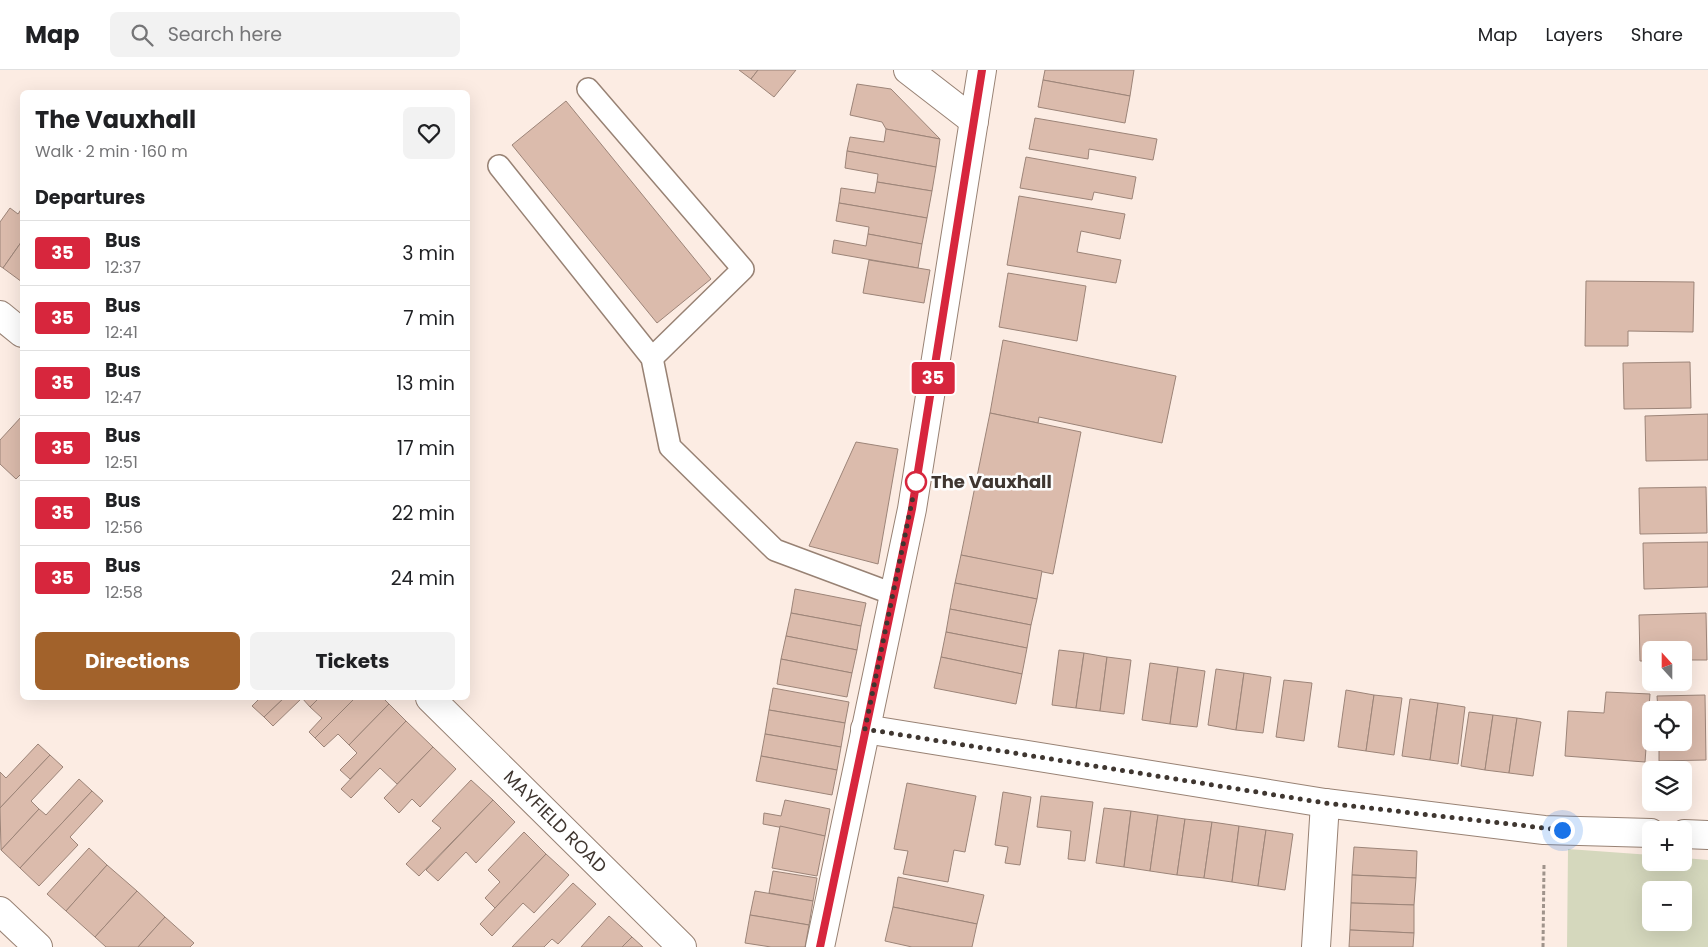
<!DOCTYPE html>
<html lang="en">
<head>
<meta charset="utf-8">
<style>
  :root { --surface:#fff; --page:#f2f2f2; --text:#202124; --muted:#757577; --line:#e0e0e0; --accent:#a2622b }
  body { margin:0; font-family:Poppins,sans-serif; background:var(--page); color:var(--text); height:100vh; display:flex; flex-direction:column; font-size:19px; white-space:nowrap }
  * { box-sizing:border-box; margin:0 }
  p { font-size:16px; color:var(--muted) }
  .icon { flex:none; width:28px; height:28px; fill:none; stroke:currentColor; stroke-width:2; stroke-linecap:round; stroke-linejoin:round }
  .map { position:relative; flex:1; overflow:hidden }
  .details { position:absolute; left:20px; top:20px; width:450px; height:610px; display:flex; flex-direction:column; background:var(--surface); border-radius:8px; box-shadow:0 5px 20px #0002 }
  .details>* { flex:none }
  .badge { padding:0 10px; border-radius:4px; font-size:18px; line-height:32px }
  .needle { width:32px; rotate:339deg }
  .controls { position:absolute; left:1642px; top:571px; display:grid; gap:10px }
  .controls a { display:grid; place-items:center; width:50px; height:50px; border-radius:8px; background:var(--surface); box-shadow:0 5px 20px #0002; font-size:25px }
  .you { position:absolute; width:25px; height:25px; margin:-12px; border:4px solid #fff; border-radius:50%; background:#1a73e8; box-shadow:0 0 0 8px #1a73e833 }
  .map>.badge { position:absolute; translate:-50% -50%; box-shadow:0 0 0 2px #fff }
  h2 { padding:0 15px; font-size:19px; line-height:45px }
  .round { display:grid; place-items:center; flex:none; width:52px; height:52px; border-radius:8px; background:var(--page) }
  .head { display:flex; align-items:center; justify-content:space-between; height:85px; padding:0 15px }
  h1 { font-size:24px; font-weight:700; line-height:38px }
  .action { display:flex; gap:10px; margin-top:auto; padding:10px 15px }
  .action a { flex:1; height:58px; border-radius:8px; background:var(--accent); color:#fff; font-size:20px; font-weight:700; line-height:58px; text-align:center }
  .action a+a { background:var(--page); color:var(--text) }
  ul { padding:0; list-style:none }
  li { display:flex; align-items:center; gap:15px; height:65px; padding:0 15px; border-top:1px solid var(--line) }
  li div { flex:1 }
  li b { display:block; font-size:19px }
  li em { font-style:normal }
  li .badge { min-width:55px; font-weight:700; text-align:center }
  header { display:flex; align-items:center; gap:30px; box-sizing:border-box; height:70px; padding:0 25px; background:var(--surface); border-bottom:1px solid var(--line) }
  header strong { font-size:24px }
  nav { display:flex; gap:28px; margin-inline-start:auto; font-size:18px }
  .search { width:350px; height:45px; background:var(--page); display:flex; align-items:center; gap:12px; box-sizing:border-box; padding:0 18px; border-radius:8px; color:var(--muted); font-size:19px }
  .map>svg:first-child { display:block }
</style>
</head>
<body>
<header>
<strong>Map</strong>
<div class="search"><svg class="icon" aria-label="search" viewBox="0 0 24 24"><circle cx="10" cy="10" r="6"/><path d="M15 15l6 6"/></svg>Search here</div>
<nav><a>Map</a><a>Layers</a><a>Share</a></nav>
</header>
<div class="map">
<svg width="1708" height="877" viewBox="0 0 1708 877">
  <rect width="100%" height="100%" fill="#fcece3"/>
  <!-- green -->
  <path fill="#d5d8bd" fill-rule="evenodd" d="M1568 779 1651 785V792H1684V788L1708 790V877H1567ZM1651 820H1684V852H1651Z"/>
  <!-- building -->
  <g fill="#dbbbac" stroke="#9c8478">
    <path d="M739 0H758L751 9Z"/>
    <path d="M758 0H796L774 27 751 9Z"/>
    <path d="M1045 0H1134L1130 26 1043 10Z"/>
    <path d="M1043 10 1130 26 1125 53 1038 37Z"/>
    <path d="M857 14 891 19 940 69 886 59 882 52 850 45Z"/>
    <path d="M566 31 711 209 657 253 512 75Z"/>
    <path d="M1035 48 1157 69 1153 90 1089 79 1088 89 1029 79Z"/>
    <path d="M886 59 940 69 936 97 847 81 850 67 884 72Z"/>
    <path d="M847 81 936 97 932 121 877 112 878 104 845 98Z"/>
    <path d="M1026 87 1136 107 1132 129 1094 122 1092 130 1020 118Z"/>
    <path d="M877 112 932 121 927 148 839 133 841 118 875 123Z"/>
    <path d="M1019 126 1125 144 1120 169 1081 161 1077 182 1121 190 1116 213 1007 195Z"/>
    <path d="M839 133 927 148 922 174 868 164 869 157 836 151Z"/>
    <path d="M10 138 18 144 22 138V171L3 198 0 196V152Z"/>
    <path d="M868 164 922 174 918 198 832 183 834 170 866 176Z"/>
    <path d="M22 171V212L3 198Z"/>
    <path d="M869 190 930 200 924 233 863 223Z"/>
    <path d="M1008 203 1086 216 1077 271 999 257Z"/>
    <path d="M1586 211 1694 212 1693 262 1628 261V276H1585Z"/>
    <path d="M1003 270 1176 306 1162 373 1039 347 1038 353 990 343Z"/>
    <path d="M1690 292 1691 338 1624 339 1623 293Z"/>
    <path d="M990 343 1081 362 1053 504 961 485Z"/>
    <path d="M1708 344V390L1646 391 1645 346Z"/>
    <path d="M22 346V403L16 409 0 394V370Z"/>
    <path d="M856 372 898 379 878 494 809 476Z"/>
    <path d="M1706 417 1707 463 1640 464 1639 418Z"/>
    <path d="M1708 472V517L1644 519 1643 473Z"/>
    <path d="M961 485 1042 501 1037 529 955 513Z"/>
    <path d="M955 513 1037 529 1031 555 950 539Z"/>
    <path d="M795 519 866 533 861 556 791 543Z"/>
    <path d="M950 539 1031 555 1027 578 946 562Z"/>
    <path d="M791 543 861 556 857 580 786 566Z"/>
    <path d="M1706 543 1707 590H1684V580H1651V591H1640L1639 545Z"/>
    <path d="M946 562 1027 578 1022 604 941 587Z"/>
    <path d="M786 566 857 580 852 603 781 589Z"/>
    <path d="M1059 580 1084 583 1076 638 1052 635Z"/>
    <path d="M1084 583 1107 587 1100 641 1076 638Z"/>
    <path d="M941 587 1022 604 1016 634 934 618Z"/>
    <path d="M1107 587 1131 590 1124 644 1100 641Z"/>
    <path d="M781 589 852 603 847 627 777 614Z"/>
    <path d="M1150 593 1178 597 1170 654 1142 650Z"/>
    <path d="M1178 597 1205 601 1197 657 1170 654Z"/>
    <path d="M1216 599 1244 603 1236 660 1208 655Z"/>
    <path d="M1244 603 1271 607 1263 663 1236 660Z"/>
    <path d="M1284 610 1312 613 1304 671 1276 667Z"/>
    <path d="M773 618 849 632 845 653 769 640Z"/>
    <path d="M1346 620 1374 625 1366 681 1338 677Z"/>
    <path d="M1606 622 1650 624 1645 692 1565 686 1568 641 1604 643Z"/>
    <path d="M1374 625 1402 628 1394 685 1366 681Z"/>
    <path d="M1705 625 1706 690 1659 691V672H1684V640H1658L1657 626Z"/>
    <path d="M260 628H284L264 647 252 636Z"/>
    <path d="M284 628H319L310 637 302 628 273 656 264 647Z"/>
    <path d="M319 628H355L315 668 309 662 322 648 310 637Z"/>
    <path d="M355 628H383L389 634 349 675 338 664 324 677 315 668Z"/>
    <path d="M1410 629 1438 633 1430 690 1402 686Z"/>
    <path d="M1438 633 1465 637 1458 694 1430 690Z"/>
    <path d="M389 634 406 651 350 709 340 700 357 683 349 675Z"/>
    <path d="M769 640 845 653 841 677 765 664Z"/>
    <path d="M1469 642 1493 645 1485 700 1461 696Z"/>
    <path d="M1493 645 1517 648 1509 703 1485 700Z"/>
    <path d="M1517 648 1541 652 1533 706 1509 703Z"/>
    <path d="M406 651 433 677 397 714 380 698 351 728 341 719Z"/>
    <path d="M765 664 841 677 837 700 761 686Z"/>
    <path d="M38 674 50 685 0 738V702L6 708Z"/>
    <path d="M433 677 456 699 420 737 412 729 399 743 384 728Z"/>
    <path d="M50 685 63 697 31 731 39 739 1 780 0 738Z"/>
    <path d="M761 686 837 700 832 725 756 711Z"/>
    <path d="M79 709 92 721 20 798 1 780 39 739 46 745Z"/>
    <path d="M471 710 493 730 419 806 406 794 441 758 432 751Z"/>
    <path d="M907 713 976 726 965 782 954 780 948 812 903 804 908 781 894 779Z"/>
    <path d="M92 721 103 731 70 767 78 775 39 816 20 798Z"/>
    <path d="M1003 722 1031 727 1020 795 1005 793 1008 777 995 775Z"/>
    <path d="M1041 726 1093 732 1085 791 1068 789 1071 761 1037 757Z"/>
    <path d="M493 730 515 752 476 793 466 782 438 811 426 800Z"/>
    <path d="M785 730 830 739 825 766 763 754 764 743 781 746Z"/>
    <path d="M1104 738 1131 741 1124 797 1096 793Z"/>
    <path d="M1131 741 1158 745 1150 801 1124 797Z"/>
    <path d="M1158 745 1185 749 1177 805 1150 801Z"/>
    <path d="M1185 749 1212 752 1204 808 1177 805Z"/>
    <path d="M1212 752 1239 756 1232 812 1204 808Z"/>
    <path d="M780 756 825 766 817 806 772 798Z"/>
    <path d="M1239 756 1266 760 1258 816 1232 812Z"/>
    <path d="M1266 760 1293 764 1285 820 1258 816Z"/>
    <path d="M524 762 546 784 495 838 485 828 500 812 488 800Z"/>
    <path d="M1354 777 1417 781 1416 808 1352 805Z"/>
    <path d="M89 778 107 795 66 841 47 824Z"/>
    <path d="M546 784 569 805 534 843 523 833 492 866 480 854Z"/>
    <path d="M107 795 137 821 95 867 66 841Z"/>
    <path d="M773 801 817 808 813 831 769 823Z"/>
    <path d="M1352 805 1416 808 1414 835 1351 833Z"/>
    <path d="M898 807 984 825 977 854 893 837Z"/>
    <path d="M573 813 596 834 558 874 552 869 544 877H512Z"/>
    <path d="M137 821 165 847 138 877H106L95 867Z"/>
    <path d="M755 821 813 831 809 855 750 845Z"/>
    <path d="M1351 833 1414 835V863L1350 860Z"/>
    <path d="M893 837 977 854 972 877H912L885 871Z"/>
    <path d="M750 845 809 855 805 877H771L745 873Z"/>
    <path d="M609 846 632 867 622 877H581Z"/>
    <path d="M165 847 194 873 190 877H138Z"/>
    <path d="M1350 860 1414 863 1413 877H1349Z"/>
    <path d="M632 867 643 877H622Z"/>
  </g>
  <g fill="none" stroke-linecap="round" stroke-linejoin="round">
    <defs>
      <g id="lane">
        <path d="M588 19 743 199 652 288"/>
        <path d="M499 96 652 288 670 377 775 480 893 524"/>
      </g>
      <g id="street">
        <path d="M908 0 974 51"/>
        <path d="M0 245 22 263"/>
        <path id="s1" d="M430 628 682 877"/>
        <path d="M865 659 1325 733 1544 760 1651 763"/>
        <path d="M1684 764 1708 765"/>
        <path d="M0 841 38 877"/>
        <path d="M1316 877 1325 733"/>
      </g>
      <path id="secondary" d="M820 877 912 439 982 0"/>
    </defs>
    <!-- lane casing -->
    <use href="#lane" stroke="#988274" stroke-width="24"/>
    <!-- street casing -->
    <use href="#street" stroke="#988274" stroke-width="30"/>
    <!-- secondary casing -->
    <use href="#secondary" stroke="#988274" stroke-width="30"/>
    <!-- path -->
    <path stroke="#9f938b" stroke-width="3" stroke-dasharray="4 2.5" stroke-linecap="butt" d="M1543 877 1544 795"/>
    <!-- lane -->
    <use href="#lane" stroke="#fff" stroke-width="21"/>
    <!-- street -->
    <use href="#street" stroke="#fff" stroke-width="28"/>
    <!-- secondary -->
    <use href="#secondary" stroke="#fff" stroke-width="28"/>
  </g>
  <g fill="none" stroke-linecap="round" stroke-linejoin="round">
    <defs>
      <path id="line" d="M820 877 912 439 982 0"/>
    </defs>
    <!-- line casing -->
    <use href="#line" stroke="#fff" stroke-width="11"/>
    <!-- line -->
    <use href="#line" stroke="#d7263d" stroke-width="8"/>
    <!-- walk -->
    <path stroke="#3f3630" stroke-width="5" stroke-dasharray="0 9" d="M916 412 865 659 1325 733 1562 760"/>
  </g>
  <!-- markers -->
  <circle fill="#fff" stroke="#d7263d" stroke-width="2.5" cx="916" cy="412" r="10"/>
  <g text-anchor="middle" stroke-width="5" stroke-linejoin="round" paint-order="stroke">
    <!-- stop labels -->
    <g font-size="18" font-weight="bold" fill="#3f3630" stroke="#fdfdfd" text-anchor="start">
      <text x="931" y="418">The Vauxhall</text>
    </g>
    <!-- street labels -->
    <g font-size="18" fill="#3f3630" stroke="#fdfdfd">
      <text dy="6" stroke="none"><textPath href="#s1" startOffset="176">MAYFIELD ROAD</textPath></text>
    </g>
  </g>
</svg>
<div class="controls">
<a><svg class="needle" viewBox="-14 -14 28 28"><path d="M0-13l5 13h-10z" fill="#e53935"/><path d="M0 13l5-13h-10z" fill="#757577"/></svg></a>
<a><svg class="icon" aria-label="locate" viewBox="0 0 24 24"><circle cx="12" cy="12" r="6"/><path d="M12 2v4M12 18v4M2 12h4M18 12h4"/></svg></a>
<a><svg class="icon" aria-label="layers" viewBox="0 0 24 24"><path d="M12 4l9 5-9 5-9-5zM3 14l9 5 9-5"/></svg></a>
<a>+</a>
<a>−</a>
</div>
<div class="you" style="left:1562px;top:760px"></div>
<b class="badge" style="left:933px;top:308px;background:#d7263d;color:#fff">35</b>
<section class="details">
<div class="head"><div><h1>The Vauxhall</h1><p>Walk · 2 min · 160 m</p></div><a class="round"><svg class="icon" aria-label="heart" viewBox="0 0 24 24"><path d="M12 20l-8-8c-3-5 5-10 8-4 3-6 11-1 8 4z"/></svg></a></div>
<h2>Departures</h2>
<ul>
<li><span class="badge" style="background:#d7263d;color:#fff">35</span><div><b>Bus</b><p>12:37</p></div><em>3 min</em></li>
<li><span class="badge" style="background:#d7263d;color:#fff">35</span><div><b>Bus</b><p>12:41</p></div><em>7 min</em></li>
<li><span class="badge" style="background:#d7263d;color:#fff">35</span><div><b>Bus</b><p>12:47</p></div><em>13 min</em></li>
<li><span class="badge" style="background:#d7263d;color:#fff">35</span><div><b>Bus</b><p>12:51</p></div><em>17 min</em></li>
<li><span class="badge" style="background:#d7263d;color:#fff">35</span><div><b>Bus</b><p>12:56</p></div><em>22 min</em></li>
<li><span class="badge" style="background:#d7263d;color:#fff">35</span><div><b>Bus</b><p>12:58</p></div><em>24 min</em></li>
</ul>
<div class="action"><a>Directions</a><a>Tickets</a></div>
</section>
</div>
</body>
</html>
